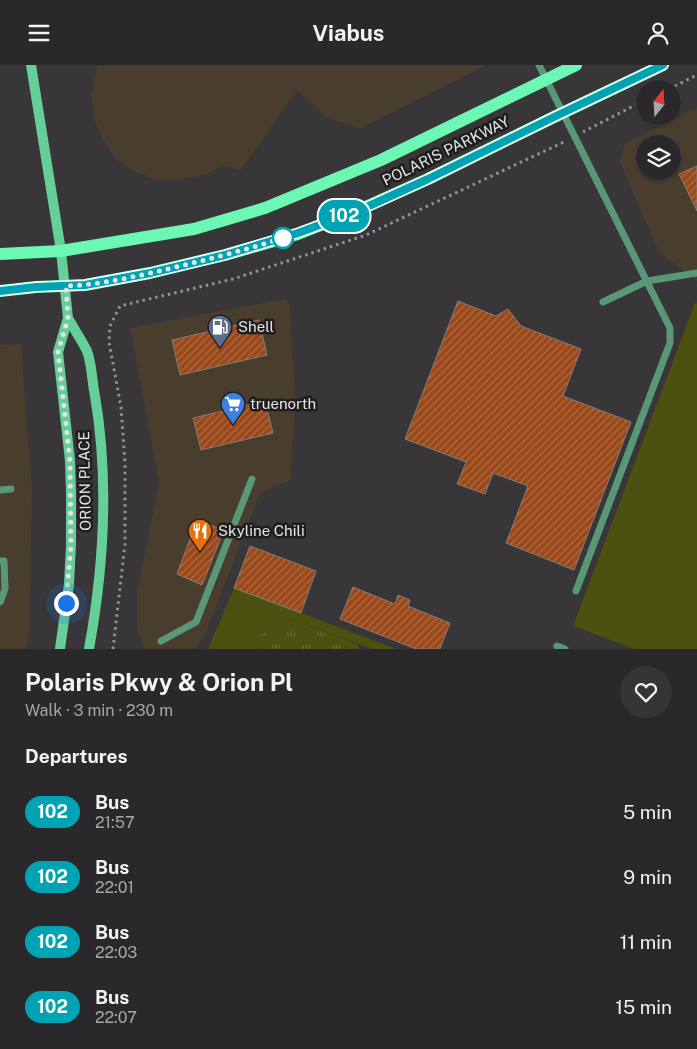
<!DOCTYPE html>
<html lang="en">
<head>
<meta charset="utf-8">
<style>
  :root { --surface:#2a282a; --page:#363436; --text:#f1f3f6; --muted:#a5a6a8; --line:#464447 }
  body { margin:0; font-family:"Public Sans",sans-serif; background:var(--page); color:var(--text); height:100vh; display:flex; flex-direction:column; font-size:19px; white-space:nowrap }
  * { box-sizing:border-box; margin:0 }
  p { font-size:16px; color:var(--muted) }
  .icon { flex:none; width:28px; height:28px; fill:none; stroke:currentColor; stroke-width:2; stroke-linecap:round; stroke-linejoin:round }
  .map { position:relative; height:584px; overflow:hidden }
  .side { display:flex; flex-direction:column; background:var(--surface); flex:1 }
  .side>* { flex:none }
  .badge { padding:0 10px; border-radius:16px; font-size:18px; line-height:32px }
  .needle { width:32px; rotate:18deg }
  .buttons { position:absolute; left:636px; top:15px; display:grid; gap:10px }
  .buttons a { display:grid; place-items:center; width:45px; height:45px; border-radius:50%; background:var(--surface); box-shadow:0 1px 4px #0004,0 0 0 1px var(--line); font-size:25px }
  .you { position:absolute; width:25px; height:25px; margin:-12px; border:4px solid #fff; border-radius:50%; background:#1a73e8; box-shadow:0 0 0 8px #1a73e833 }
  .map>.badge { position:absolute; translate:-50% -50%; box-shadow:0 0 0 2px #fff }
  h2 { padding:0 25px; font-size:19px; line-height:45px }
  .round { display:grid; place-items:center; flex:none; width:52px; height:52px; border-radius:26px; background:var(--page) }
  .headline { display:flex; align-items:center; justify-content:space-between; height:85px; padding:0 25px }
  h1 { font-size:24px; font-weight:700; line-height:38px }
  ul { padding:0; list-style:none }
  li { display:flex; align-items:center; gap:15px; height:65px; padding:0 25px }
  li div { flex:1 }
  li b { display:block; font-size:19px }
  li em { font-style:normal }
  li .badge { min-width:55px; font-weight:700; text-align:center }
  header { display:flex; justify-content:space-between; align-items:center; height:65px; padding:0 25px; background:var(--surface); font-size:22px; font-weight:700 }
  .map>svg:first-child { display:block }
</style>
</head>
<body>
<header><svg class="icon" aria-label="menu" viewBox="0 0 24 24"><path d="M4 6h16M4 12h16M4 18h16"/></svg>Viabus<svg class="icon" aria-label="person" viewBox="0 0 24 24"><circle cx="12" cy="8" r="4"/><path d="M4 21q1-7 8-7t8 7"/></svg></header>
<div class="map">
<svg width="697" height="584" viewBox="0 0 697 584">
  <defs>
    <pattern id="park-tufts" width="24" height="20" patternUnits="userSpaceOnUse" patternTransform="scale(1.25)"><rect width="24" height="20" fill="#4c5110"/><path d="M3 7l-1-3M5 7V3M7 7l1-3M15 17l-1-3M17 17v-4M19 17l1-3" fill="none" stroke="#666a33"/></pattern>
    <pattern id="building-hatch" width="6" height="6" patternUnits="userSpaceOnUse" patternTransform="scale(1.25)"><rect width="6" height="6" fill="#9a4819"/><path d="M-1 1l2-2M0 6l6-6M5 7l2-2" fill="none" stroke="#ad6b45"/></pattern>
  </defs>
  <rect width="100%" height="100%" fill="#383638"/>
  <!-- commercial -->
  <g fill="#493d2d" fill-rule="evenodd">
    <path d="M97 0H487L359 64 326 52 297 25 241 105 222 101 205 110 181 114H154L135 106 117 95 103 75 94 54 91 32Z"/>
    <path d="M697 43V216L659 187 620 97 624 79ZM645 79H672V106H645Z"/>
    <path d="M284 234 290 239 295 334 291 415 260 428 205 570 194 584H144L137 564V527L159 418 130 263Z"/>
    <path d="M21 279 32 424 29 568 26 584H0V280Z"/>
  </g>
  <!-- grass -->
  <g fill="#4c5110">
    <path d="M695 238 697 239V584H634L573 561Z"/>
    <path d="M234 523 397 584H372L290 554 255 572 262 584H208Z"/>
  </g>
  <!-- park -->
  <path fill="url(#park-tufts)" d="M290 554 357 579 360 584H262L255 572Z"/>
  <!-- building -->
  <g fill="url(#building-hatch)" stroke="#817e7d">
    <path d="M697 101V146L679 109Z"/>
    <path d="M458 236 496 251 508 244 521 261 581 284 563 331 631 357 574 505 506 478 528 421 493 408 485 429 457 419 466 397 405 374Z"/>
    <path d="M259 255 267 290 180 310 172 275Z"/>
    <path d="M265 336 273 368 201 385 193 353Z"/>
    <path d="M197 455 224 465 202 520 177 509Z"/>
    <path d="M250 481 316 506 301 548 234 523Z"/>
    <path d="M353 522 395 539 398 530 410 535 408 541 450 558 440 584H416L340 554Z"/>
  </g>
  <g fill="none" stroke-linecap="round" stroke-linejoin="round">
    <!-- path -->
    <g stroke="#939193" stroke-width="3" stroke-dasharray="2.5 4" stroke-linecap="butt">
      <path d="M669 24 697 10"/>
      <path d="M583 67 645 35"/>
      <path d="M113 584 125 479V398L121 342 109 277 110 261 120 241 233 214 366 170 566 76"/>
    </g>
    <!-- service -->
    <g stroke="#599876" stroke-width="7">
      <path d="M539 0 670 263V278L576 526"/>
      <path d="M603 237 647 216 697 208"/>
      <path d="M0 425 11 424"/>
      <path d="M0 496H4L5 524 0 537"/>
      <path d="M161 576 196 557 252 414"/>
      <path d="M557 581 565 584"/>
    </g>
    <!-- secondary -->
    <g stroke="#65ce99" stroke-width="10">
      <path d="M31 0 61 186 68 253 58 287 70 396 71 428V480L69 519 60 584"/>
      <path d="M68 253C74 264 81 274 87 286 92 299 92 317 95 331 109 414 104 501 89 584"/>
    </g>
    <!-- primary -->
    <g stroke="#6cf8b4" stroke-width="12">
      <path d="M0 189 61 186 194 164 265 143 381 95 576 0"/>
      <path d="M0 226 36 222 85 220 150 208 225 190 298 169 359 145 428 114 554 52 663 0"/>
    </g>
  </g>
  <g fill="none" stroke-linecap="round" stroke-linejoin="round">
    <defs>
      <path id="line" d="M0 226 36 222 85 220 150 208 225 190 298 168 360 145 428 114 554 52 663 0"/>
    </defs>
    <!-- line casing -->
    <use href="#line" stroke="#fff" stroke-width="11"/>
    <!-- line -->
    <use href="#line" stroke="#00a3b4" stroke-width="8"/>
    <!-- walk -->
    <path stroke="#e5e3e5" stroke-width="5" stroke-dasharray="0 9" d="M66 538 71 480 70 396 58 287 68 253 66 221C101 220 137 211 172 203 209 194 246 185 283 173"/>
  </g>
  <!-- icons -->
  <defs>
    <symbol id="fuel-pin" viewBox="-11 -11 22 30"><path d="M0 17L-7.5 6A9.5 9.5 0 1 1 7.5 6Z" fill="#5c6f8a" stroke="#1f1e1f"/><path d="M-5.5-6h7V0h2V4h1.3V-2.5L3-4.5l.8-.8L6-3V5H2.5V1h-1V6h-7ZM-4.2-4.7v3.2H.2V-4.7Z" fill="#fff"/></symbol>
    <symbol id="supermarket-pin" viewBox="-11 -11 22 30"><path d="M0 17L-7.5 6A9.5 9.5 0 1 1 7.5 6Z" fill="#3f7fe0" stroke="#1f1e1f"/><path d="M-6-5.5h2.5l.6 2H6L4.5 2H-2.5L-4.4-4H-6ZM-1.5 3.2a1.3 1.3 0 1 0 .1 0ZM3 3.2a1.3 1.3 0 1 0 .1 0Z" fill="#fff"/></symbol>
    <symbol id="restaurant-pin" viewBox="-11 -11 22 30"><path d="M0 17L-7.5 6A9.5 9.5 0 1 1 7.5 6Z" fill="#e8710a" stroke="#1f1e1f"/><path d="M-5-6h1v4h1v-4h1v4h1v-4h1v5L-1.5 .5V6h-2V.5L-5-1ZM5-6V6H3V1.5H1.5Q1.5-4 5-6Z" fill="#fff"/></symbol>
  </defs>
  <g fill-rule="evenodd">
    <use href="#fuel-pin" x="206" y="248" width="28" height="38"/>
    <use href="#supermarket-pin" x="219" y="325" width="28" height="38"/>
    <use href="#restaurant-pin" x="186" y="452" width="28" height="38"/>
  </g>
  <!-- markers -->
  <circle fill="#fff" stroke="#00a3b4" stroke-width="2.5" cx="283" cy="173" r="10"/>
  <g text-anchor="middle" stroke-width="5" stroke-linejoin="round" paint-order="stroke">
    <!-- street labels -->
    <g font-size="15" fill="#e5e3e5" stroke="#1f1e1f">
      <text transform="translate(446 86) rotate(-26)" y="5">POLARIS PARKWAY</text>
      <text transform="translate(85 416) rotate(-91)" y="5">ORION PLACE</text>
    </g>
    <!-- poi labels -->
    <g font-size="15" fill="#e5e3e5" stroke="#1f1e1f" text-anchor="start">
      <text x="238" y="267">Shell</text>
      <text x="250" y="344">truenorth</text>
      <text x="218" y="471">Skyline Chili</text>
    </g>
  </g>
</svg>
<div class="buttons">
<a><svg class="needle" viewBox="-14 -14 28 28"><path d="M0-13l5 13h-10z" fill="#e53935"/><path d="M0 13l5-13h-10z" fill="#a5a6a8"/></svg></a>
<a><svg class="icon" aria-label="layers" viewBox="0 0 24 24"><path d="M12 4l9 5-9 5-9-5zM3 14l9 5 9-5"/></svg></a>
</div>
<div class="you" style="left:66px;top:538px"></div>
<b class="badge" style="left:344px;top:151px;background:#00a3b4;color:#fff">102</b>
</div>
<section class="side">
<div class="headline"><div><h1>Polaris Pkwy &amp; Orion Pl</h1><p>Walk · 3 min · 230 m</p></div><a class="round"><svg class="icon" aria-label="heart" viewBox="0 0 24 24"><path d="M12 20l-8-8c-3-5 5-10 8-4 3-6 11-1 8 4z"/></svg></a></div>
<h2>Departures</h2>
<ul>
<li><span class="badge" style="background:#00a3b4;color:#fff">102</span><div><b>Bus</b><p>21:57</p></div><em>5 min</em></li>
<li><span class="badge" style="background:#00a3b4;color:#fff">102</span><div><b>Bus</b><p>22:01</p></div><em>9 min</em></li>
<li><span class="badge" style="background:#00a3b4;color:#fff">102</span><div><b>Bus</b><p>22:03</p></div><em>11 min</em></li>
<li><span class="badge" style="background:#00a3b4;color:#fff">102</span><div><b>Bus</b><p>22:07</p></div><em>15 min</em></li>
</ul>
</section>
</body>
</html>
